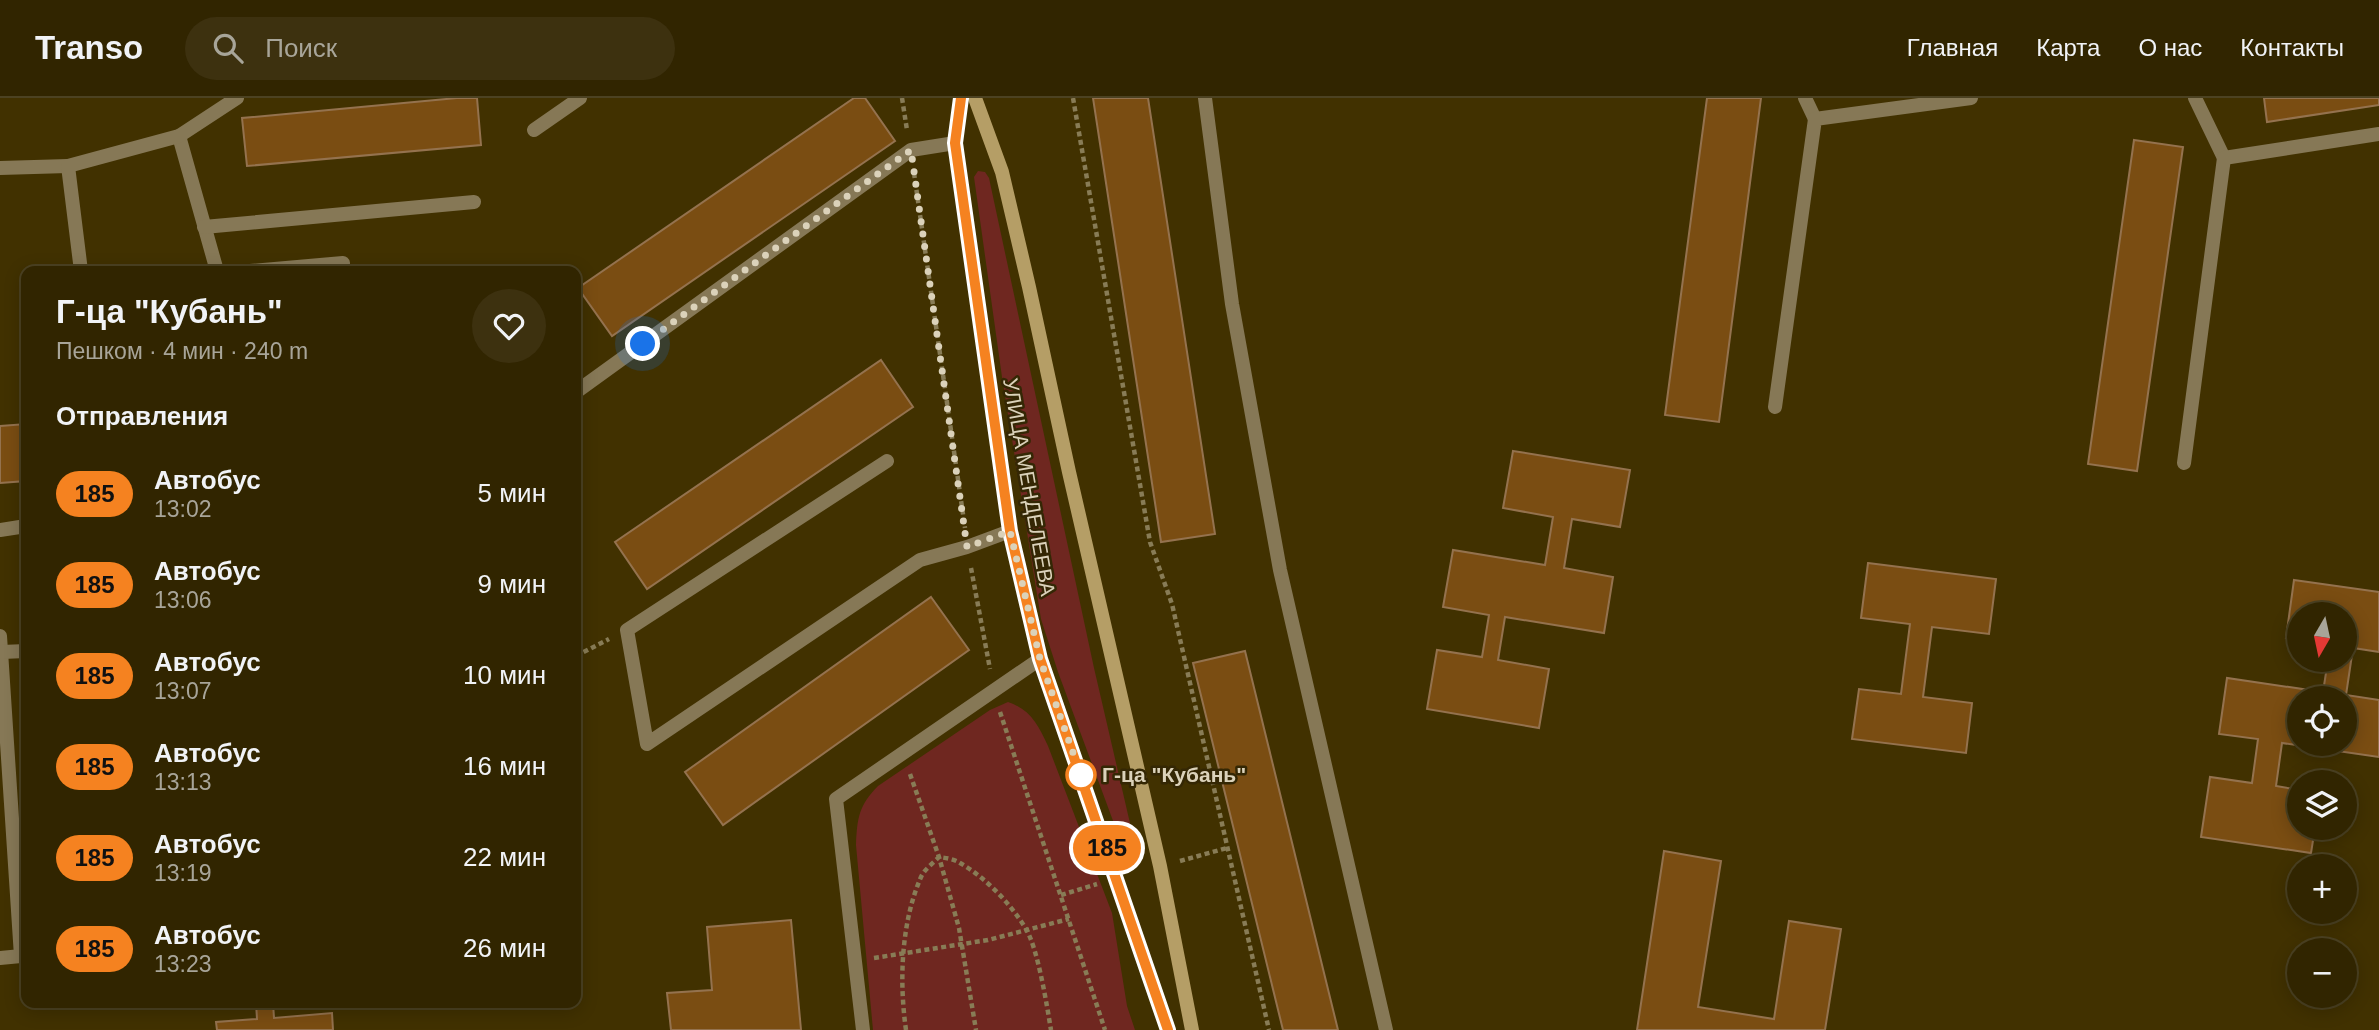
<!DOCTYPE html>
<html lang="ru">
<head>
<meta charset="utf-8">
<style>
  :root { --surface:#312500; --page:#3d310f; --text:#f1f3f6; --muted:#a8a599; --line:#4c4222 }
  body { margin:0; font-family:Arial,sans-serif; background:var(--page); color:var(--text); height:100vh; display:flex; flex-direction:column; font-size:26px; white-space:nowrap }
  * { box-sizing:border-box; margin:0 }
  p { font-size:23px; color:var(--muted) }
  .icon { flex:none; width:38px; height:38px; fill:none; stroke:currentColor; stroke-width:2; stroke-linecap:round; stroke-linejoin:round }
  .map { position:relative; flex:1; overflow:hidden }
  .details { position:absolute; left:21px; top:168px; width:560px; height:742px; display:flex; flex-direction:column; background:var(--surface); border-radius:14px; box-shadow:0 4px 18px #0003,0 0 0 2px var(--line) }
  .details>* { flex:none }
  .badge { padding:0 14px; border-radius:23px; font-size:24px; line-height:46px }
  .needle { width:46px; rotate:189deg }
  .fabs { position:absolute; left:2287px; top:504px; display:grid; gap:14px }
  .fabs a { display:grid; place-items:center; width:70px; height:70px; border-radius:50%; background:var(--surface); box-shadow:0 4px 18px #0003,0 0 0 2px var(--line); font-size:35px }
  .you { position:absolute; width:35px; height:35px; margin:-18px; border:5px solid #fff; border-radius:50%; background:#1a73e8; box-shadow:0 0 0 10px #1a73e833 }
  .map>.badge { position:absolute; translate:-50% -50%; box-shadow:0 0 0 4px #fff }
  h2 { padding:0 35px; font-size:26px; line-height:63px }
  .round { display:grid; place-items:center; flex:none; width:74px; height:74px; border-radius:37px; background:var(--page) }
  .headline { display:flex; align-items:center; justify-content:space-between; height:119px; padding:0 35px }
  h1 { font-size:33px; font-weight:700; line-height:52px }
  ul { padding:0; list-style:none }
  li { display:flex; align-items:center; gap:21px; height:91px; padding:0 35px }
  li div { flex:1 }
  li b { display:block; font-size:26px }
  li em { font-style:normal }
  li .badge { min-width:77px; font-weight:700; text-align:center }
  header { display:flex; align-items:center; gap:42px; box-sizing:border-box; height:98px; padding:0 35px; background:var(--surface); border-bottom:2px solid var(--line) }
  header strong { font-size:33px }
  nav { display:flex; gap:38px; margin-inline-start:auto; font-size:24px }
  .search { width:490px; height:63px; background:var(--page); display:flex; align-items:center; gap:18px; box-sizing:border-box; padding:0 24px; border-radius:38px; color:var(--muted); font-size:26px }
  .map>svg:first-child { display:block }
</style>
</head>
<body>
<header>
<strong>Transo</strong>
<div class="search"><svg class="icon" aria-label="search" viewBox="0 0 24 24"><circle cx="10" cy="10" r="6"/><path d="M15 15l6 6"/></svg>Поиск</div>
<nav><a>Главная</a><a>Карта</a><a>О нас</a><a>Контакты</a></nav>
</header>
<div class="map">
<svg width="2379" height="932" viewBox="0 0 2379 932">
  <rect width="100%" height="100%" fill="#413100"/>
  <!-- green -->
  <g fill="#6f2720">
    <path d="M978 73 985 74 989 80 1094 570 1139 764 1129 766 1058 574 1041 521 1002 279 974 79Z"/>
    <path d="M1008 604C1031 612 1038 627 1048 648L1112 815 1127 908 1135 932H873L856 747C857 720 859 707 878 688L990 612Z"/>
  </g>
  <!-- building -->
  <g fill="#7a4d12" stroke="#94724e" stroke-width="2" fill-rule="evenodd">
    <path d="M457 0H477L481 47 247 68 242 20Z"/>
    <path d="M854 0H865L895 43 612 238 578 190Z"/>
    <path d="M1093 0H1148L1215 436 1161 444Z"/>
    <path d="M1707 0H1761L1719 324 1665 317Z"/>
    <path d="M2264 0H2379V7L2267 24Z"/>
    <path d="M2134 42 2183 49 2137 373 2088 366Z"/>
    <path d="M881 262 913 309 647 491 615 444Z"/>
    <path d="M26 326V383L0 385V328Z"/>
    <path d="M1513 353 1630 372 1620 429 1572 421 1564 470 1613 479 1604 535 1505 519 1498 562 1549 571 1539 630 1427 611 1437 552 1482 559 1489 517 1443 509 1453 452 1545 467 1553 419 1503 410Z"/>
    <path d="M1868 465 1996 481 1989 536 1932 529 1923 599 1972 605 1966 655 1852 641 1859 591 1901 596 1910 526 1861 520Z"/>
    <path d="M2294 482 2379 494V554L2353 550 2346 597 2379 602V659L2282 645 2276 688 2300 692V730H2315L2311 755 2201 739 2210 679 2252 685 2258 641 2219 636 2227 580 2323 594 2328 562H2345V516H2300V542L2286 540ZM2300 600H2345V646H2300Z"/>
    <path d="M931 499 969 552 723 727 685 674Z"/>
    <path d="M1245 553 1338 932H1283L1193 565Z"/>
    <path d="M1664 753 1721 763 1698 909 1774 921 1789 823 1841 831 1825 932H1637Z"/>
    <path d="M791 822 801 932H671L667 895 712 892 707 829Z"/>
    <path d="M256 905H273L274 920 332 915 333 932H217L216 924 257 921Z"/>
  </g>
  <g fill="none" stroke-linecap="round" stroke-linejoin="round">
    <!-- path -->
    <g stroke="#887c56" stroke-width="4.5" stroke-dasharray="5 3.5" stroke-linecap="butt">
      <path d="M902 0 907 32"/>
      <path d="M1073 0 1150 444 1172 506 1269 932"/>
      <path d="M914 75 965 430"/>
      <path d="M971 470 990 571"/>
      <path d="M576 558 609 541"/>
      <path d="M1000 614 1105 932"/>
      <path d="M910 676 939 759 959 830 976 932"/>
      <path d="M1180 763 1227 750"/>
      <path d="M1061 797 1097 786"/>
      <path d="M874 860 988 842 1069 821"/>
      <path d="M906 932C899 883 901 825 921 779 924 772 933 765 939 759 946 760 954 761 960 765 985 779 1011 806 1026 831 1038 851 1047 908 1051 932"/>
    </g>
    <!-- lane -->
    <g stroke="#867856" stroke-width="14">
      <path d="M1205 0 1232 206 1280 472 1386 932"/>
      <path d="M1805 0 1815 21"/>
      <path d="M2195 0 2224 60"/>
      <path d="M534 32 580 0"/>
      <path d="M179 38 217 173"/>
      <path d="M0 70 68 68"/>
      <path d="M204 129 474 104"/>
      <path d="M81 173 68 68 179 38 237 0"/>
      <path d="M250 173 343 165 342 173"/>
      <path d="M576 294 911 52 955 45"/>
      <path d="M1775 309 1815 21 1971 0"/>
      <path d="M887 363 627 532 647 646 920 462 967 449 1010 433"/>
      <path d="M2184 365 2224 60 2379 36"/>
      <path d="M0 432 26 428"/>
      <path d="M0 538 21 858 0 860"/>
      <path d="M2 554 26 553"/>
      <path d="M863 932 836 701 1040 561"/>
    </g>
    <!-- secondary -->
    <g stroke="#b59e66" stroke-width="14">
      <path d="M961 0 955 45 1010 433 1040 561 1168 932"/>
      <path d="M975 0 1002 74 1029 189 1069 374 1160 768 1192 932"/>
    </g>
  </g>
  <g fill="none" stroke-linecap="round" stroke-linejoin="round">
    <defs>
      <path id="line" d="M961 0 955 45 1010 433 1040 561 1168 932"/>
    </defs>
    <!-- line casing -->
    <use href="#line" stroke="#fff" stroke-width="16"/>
    <!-- line -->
    <use href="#line" stroke="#f58220" stroke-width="10"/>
    <!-- walk -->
    <path stroke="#dbd2ba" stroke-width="7" stroke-dasharray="0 12.6" d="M643 246 911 52 967 449 1010 433 1040 561 1083 683 1081 677"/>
  </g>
  <!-- markers -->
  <circle fill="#fff" stroke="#f58220" stroke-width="3.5" cx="1081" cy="677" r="14"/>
  <g text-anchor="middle" stroke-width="5" stroke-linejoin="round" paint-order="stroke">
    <!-- street labels -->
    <g font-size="21" fill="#dbd2ba" stroke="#342704">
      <text transform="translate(1029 389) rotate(80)" y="7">УЛИЦА МЕНДЕЛЕЕВА</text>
    </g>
    <!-- stop labels -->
    <g font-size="21" font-weight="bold" fill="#dbd2ba" stroke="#342704" text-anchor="start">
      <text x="1102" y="684">Г-ца "Кубань"</text>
    </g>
  </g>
</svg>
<div class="fabs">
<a><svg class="needle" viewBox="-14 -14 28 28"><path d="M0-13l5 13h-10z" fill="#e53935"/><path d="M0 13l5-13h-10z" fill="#a8a599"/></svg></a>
<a><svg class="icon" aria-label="locate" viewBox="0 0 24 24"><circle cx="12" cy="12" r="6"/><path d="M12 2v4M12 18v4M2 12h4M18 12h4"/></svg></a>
<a><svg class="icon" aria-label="layers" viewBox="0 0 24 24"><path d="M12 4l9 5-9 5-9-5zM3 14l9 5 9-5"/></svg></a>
<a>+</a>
<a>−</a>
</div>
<div class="you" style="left:643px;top:246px"></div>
<b class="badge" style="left:1107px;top:750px;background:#f58220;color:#111">185</b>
<section class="details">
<div class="headline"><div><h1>Г-ца &quot;Кубань&quot;</h1><p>Пешком · 4 мин · 240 m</p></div><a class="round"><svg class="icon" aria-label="heart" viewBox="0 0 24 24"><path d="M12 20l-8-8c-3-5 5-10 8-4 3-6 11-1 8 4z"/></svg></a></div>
<h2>Отправления</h2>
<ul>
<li><span class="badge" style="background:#f58220;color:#111">185</span><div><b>Автобус</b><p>13:02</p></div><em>5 мин</em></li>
<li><span class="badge" style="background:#f58220;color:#111">185</span><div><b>Автобус</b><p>13:06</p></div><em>9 мин</em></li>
<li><span class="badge" style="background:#f58220;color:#111">185</span><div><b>Автобус</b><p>13:07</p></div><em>10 мин</em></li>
<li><span class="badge" style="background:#f58220;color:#111">185</span><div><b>Автобус</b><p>13:13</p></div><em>16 мин</em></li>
<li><span class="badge" style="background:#f58220;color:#111">185</span><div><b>Автобус</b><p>13:19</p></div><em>22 мин</em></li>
<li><span class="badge" style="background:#f58220;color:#111">185</span><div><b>Автобус</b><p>13:23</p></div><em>26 мин</em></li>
</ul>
</section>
</div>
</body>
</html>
